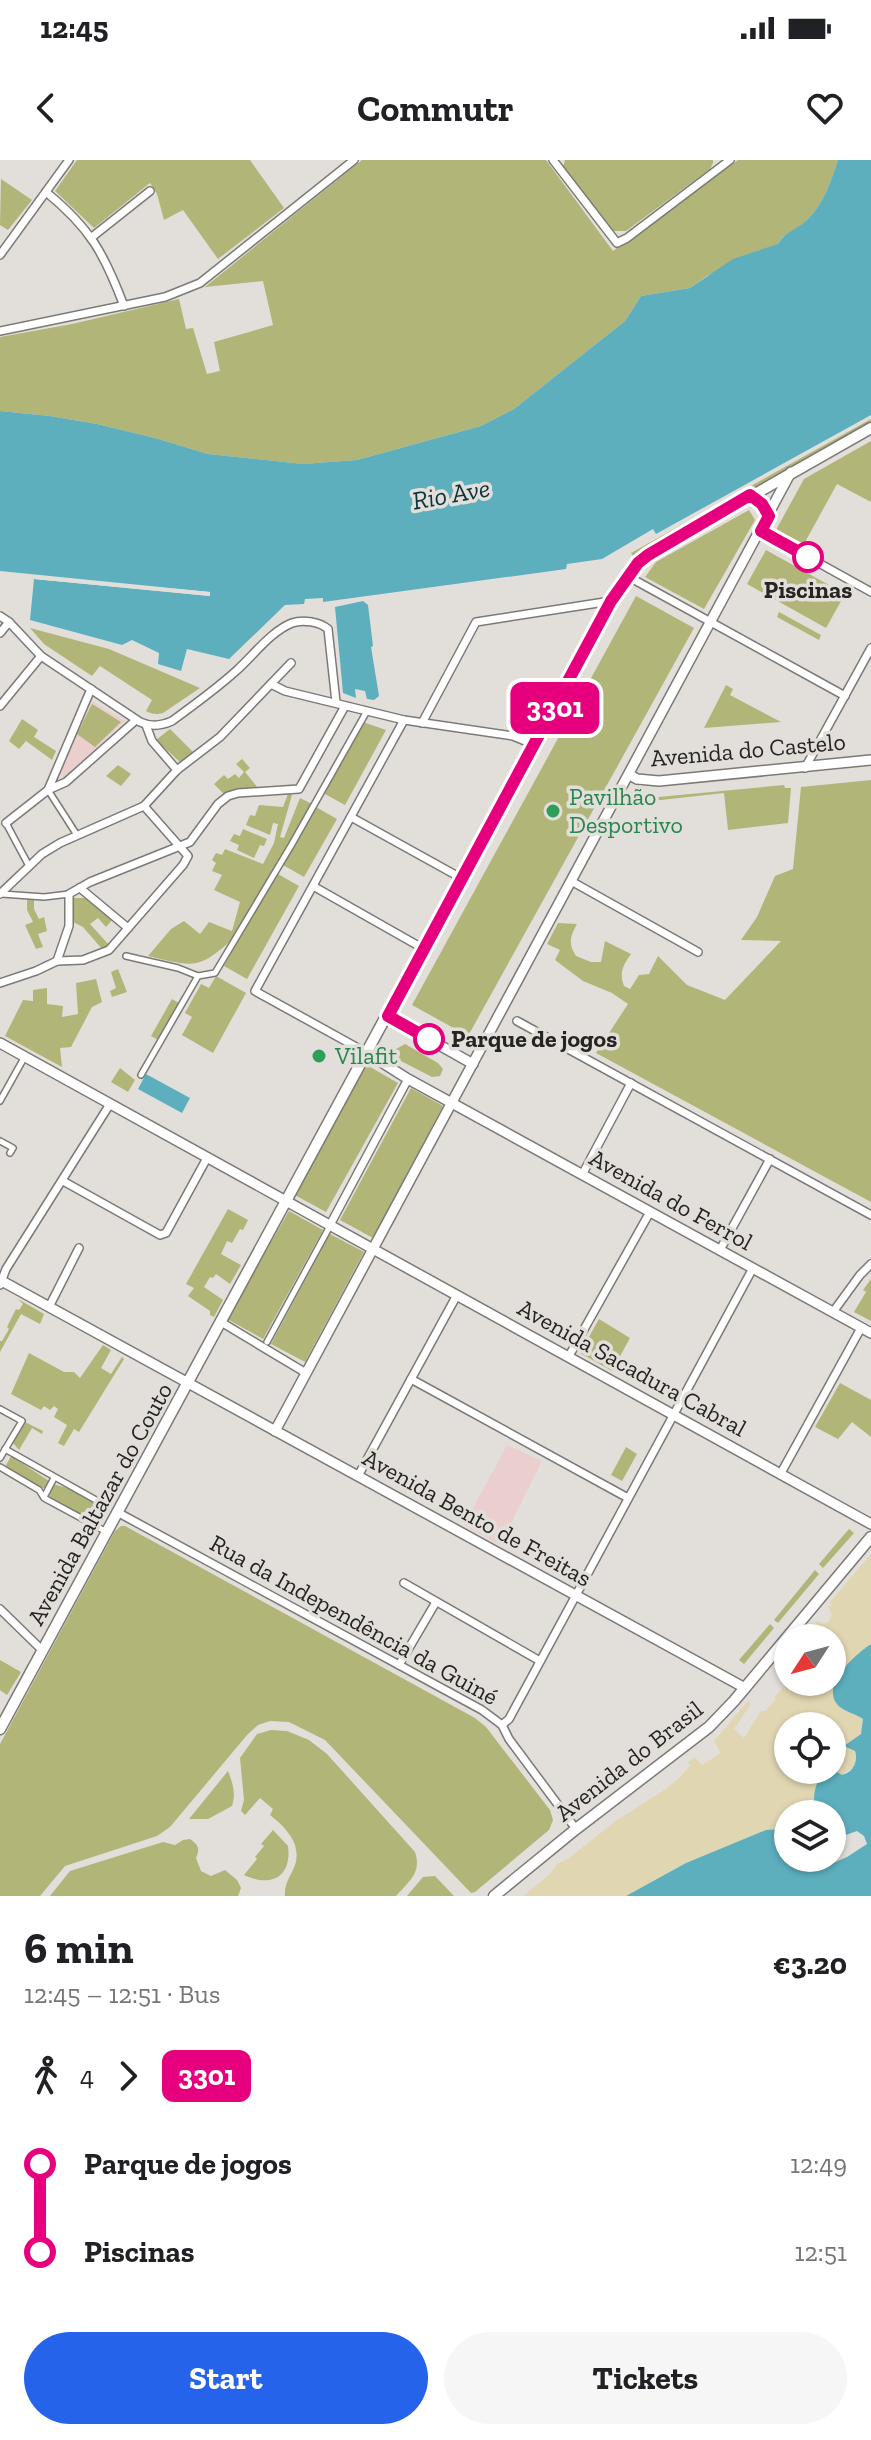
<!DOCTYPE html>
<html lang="en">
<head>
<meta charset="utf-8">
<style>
  :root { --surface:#fff; --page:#f6f6f6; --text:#202124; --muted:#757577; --accent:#2563eb }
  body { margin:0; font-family:"Zilla Slab",serif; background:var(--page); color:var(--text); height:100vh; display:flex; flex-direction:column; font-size:30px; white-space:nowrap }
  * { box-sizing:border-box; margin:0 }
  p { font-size:26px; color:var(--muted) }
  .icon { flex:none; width:44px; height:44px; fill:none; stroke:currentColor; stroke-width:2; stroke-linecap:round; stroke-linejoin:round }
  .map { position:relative; height:1736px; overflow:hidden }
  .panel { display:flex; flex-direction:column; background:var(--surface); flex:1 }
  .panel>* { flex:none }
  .badge { padding:0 16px; border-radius:12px; font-size:28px; line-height:52px }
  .needle { width:52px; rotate:234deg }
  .controls { position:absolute; left:774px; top:1464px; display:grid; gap:16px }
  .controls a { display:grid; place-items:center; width:72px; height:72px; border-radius:50%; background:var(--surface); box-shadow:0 2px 6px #0004; font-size:40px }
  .map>.badge { position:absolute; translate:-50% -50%; box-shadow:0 0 0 4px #fff }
  .legs { display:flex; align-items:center; gap:12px; height:88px; padding:0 24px; font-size:26px }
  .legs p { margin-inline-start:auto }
  .summary { display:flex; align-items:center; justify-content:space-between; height:136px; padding:0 24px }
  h1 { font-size:44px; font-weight:700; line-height:60px }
  .button { display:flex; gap:16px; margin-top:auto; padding:16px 24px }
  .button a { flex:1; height:92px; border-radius:48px; background:var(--accent); color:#fff; font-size:32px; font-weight:700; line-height:92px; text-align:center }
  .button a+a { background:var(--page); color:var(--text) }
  ul { padding:0 24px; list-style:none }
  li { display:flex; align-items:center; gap:28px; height:88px; font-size:30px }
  li i { display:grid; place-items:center; width:12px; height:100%; margin:0 10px; background:currentColor }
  li i::after { content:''; width:20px; height:20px; margin:-10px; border:6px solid; border-radius:50%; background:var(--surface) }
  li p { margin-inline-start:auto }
  li:first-child i { background:linear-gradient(#0000 50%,currentColor 0) }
  li:last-child i { background:linear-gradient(currentColor 50%,#0000 0) }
  .status { display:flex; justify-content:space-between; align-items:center; height:56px; padding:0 40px; background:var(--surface); direction:ltr }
  .status svg { height:22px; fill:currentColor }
  header { display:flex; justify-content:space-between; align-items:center; height:104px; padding:0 24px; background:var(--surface); font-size:36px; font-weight:700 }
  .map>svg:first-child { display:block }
</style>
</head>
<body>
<div class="status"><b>12:45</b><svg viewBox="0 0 49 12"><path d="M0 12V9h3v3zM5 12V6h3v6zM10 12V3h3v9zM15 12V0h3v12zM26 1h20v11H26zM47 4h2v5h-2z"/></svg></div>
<header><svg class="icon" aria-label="back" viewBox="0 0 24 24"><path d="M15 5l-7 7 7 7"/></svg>Commutr<svg class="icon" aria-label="heart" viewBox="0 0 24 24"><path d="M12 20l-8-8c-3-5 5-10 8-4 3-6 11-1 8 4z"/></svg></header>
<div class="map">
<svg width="871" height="1736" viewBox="0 0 871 1736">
  <rect width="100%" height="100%" fill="#e2dfdb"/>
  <!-- education -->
  <g fill="#eacfce">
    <path d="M92 541 125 561 64 618 58 613Z"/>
    <path d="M507 1285 542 1301 500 1385 464 1365Z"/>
  </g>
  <!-- green -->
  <g fill="#b1b578">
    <path d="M77 0H250L284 48 218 99 183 50 164 60 157 34 150 23 94 68 55 31Z"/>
    <path d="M362 0H546L613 91 738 0H838C831 21 824 43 808 59 798 70 785 71 778 84L707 116 690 128 641 136 625 161 514 249 481 266 357 300 303 304 208 294 155 278 97 264 50 256 0 251V177L72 164 179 139 186 169 193 168 207 214 220 211 214 182 273 165 263 121 205 127Z"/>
    <path d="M565 0H713V3L710 9 626 71H611L563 7Z"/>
    <path d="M1 19 32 40 8 70 0 65Z"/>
    <path d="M871 259V263L647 387 634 398 631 393Z"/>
    <path d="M871 281V342L837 324 804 384 776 370 804 319Z"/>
    <path d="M749 350 755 360 704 449 645 417 656 402Z"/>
    <path d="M766 390 845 434 826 468 747 424Z"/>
    <path d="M636 436 694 468 468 876 412 845Z"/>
    <path d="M779 452 821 475 819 480 777 457Z"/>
    <path d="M30 468 109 489 200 528 163 553C157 555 151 554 146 551L152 540 100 506 92 516 44 484Z"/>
    <path d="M726 525 733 529 730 535 781 562 704 568Z"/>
    <path d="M92 544 121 562 95 587 77 574Z"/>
    <path d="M22 559 38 570 34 577 56 591 52 600 26 581 19 589 9 581Z"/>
    <path d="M363 562 386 570 345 645 323 633Z"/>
    <path d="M170 569 195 594 181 603 156 580Z"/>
    <path d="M242 599 250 608 245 612 258 628 235 629 224 634 214 624 224 615 228 619 235 614 239 618 244 612 236 604Z"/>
    <path d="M118 605 131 614 121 626 106 616Z"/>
    <path d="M871 620V1042L596 893 628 844 612 833 583 821 555 800 560 790 547 784 558 763 577 764C570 777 568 784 576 796L591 802H601L605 781 631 794C623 805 619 813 624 826L630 829 639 815 649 814 658 796 687 825 725 840 781 781 741 780 757 757 775 716 793 709 801 627Z"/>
    <path d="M784 625 785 628H791L788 663 728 670 724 633 625 644 627 640Z"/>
    <path d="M288 634 292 635 280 677 284 678 300 638 312 644 296 674 229 782C197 812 188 805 148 796L171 769 184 761 200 774 209 762 232 771 240 742 214 730 222 715 212 711 216 703 212 700 216 693 222 695 225 689 263 704 274 683 278 664 273 663 270 675 246 665 250 655 255 656 259 645 283 647Z"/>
    <path d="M316 647 337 659 304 717 283 705Z"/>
    <path d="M243 669 267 679 264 686 260 685 254 698 237 690 239 685 230 681 234 674 240 676Z"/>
    <path d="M276 713 299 726 247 819 224 806Z"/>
    <path d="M74 738H86L113 759 106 767 98 758 90 764 109 785 102 789 83 767 73 762Z"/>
    <path d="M27 739H34V749L39 759 44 757 47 771 38 774 43 787 36 789 25 765 33 762 27 750Z"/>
    <path d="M118 809 127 832 112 837 110 831 116 828 111 812Z"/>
    <path d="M216 816 246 833 213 893 182 875 192 857 185 853 201 824 209 828Z"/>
    <path d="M96 819 102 842 92 847 71 887 60 888 62 907 5 876 23 840 33 841V830L47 828V844L63 846 62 857 78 854 76 823Z"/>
    <path d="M172 839 179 843 158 880 151 876Z"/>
    <path d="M405 884 438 903 443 909 440 916 432 917 397 899 396 889Z"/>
    <path d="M365 904 398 923 326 1052 293 1034Z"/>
    <path d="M120 908 135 920 128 932 111 922Z"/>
    <path d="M411 928 443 946 373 1078 340 1060Z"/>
    <path d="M228 1049 248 1060 243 1070 240 1069 232 1083 227 1081 221 1094 241 1105 230 1124 216 1114 213 1118 210 1117 204 1127 223 1140 214 1157 210 1155V1151L188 1136 194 1128 186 1124Z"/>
    <path d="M289 1051 323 1070 263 1179 227 1159Z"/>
    <path d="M330 1074 364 1092 305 1202 271 1184Z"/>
    <path d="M871 1119V1161L854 1152 866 1132 863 1130Z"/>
    <path d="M18 1139 44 1154 40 1164 21 1154 0 1192V1181H2L9 1169 7 1167 16 1149 19 1150 23 1144Z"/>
    <path d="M599 1159 630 1178 612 1211 580 1193Z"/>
    <path d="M103 1185 111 1190 101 1208 111 1214 122 1197 124 1199 79 1272 74 1269 64 1286 58 1283 67 1265 54 1257 58 1249 54 1246 50 1250 44 1246 41 1250 11 1234 29 1193 64 1212H74L80 1218Z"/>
    <path d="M840 1223 871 1240V1277L852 1262 838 1279 815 1267Z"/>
    <path d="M25 1262 43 1271 42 1274 32 1268 19 1290 13 1283Z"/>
    <path d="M626 1287 637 1294 622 1321 611 1315Z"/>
    <path d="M11 1296 49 1321 47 1328H43L5 1307Z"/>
    <path d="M53 1324 67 1328 99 1345 94 1356 87 1353 82 1356 50 1339 49 1333Z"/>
    <path d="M121 1366H125L475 1558 486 1567 550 1650 553 1660 549 1670 475 1732 471 1733 325 1580 289 1562 270 1561 258 1565 247 1575 170 1667 157 1676 65 1706 40 1736H0V1584L115 1371Z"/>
    <path d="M849 1369 854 1373 823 1408 819 1404Z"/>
    <path d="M815 1410 819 1414 778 1463 774 1460Z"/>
    <path d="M770 1464 774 1468 744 1504 739 1500Z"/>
    <path d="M0 1500 21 1512 7 1535 0 1530Z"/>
    <path d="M271 1570 287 1571 309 1580 327 1594 415 1692C422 1713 409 1721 396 1736H285C284 1723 291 1716 295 1705 302 1683 285 1667 270 1655L273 1649 260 1638 245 1655 241 1651 244 1640 240 1598 257 1574Z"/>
    <path d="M228 1611C233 1624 236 1633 232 1646L208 1659H189Z"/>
    <path d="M273 1670 288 1686C292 1717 271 1728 244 1715L257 1699 255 1697 264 1686 261 1684Z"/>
    <path d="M190 1679C199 1685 200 1689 196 1698L201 1711 211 1716 225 1710 237 1720 241 1728 238 1736H50L70 1711 163 1682 175 1685 183 1680Z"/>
    <path d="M435 1716 454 1736H407L423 1717Z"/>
  </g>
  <!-- sand -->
  <path fill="#e0d6b2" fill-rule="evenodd" d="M871 1394V1484L853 1499 836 1519 856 1554 864 1559 861 1574 845 1587 855 1591 857 1597 853 1608 842 1614 813 1645 815 1651 811 1654H788L787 1671 779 1669 766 1670 686 1703 626 1736H523L550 1714 557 1704 569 1698 617 1660 663 1631 677 1620 690 1606 688 1602 695 1597 702 1605 721 1593 714 1581 748 1541 751 1544 734 1569 744 1578 761 1551H765L776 1539 774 1537 789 1522H832V1478H801L812 1464 817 1465 815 1461 823 1464 829 1461 832 1454 828 1446H832L830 1442ZM788 1566H832V1610H788Z"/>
  <!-- water -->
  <g fill="#5dafbe">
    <path d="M838 0H871V255L656 374 653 369 602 399 567 404 566 409 323 442V438L305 439 304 444 285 445 229 499 187 489 181 511 158 504 159 493 132 480 122 485 30 460 34 419 210 436V432L0 411V251L50 256 97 264 155 278 208 294 303 304 357 300 481 266 514 249 625 161 641 136 690 128 733 99 778 84C785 71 797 70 808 59 824 43 831 21 838 0Z"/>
    <path d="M363 441 368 445 373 486 371 487 379 536 374 540 367 539 365 531 355 529 356 538 343 533 335 447Z"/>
    <path d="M146 914 190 938 182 953 138 929Z"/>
    <path d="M871 1484V1736H626L686 1703 766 1670 779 1669 788 1672V1698H816L818 1707 822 1708 847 1697 867 1684 864 1676 857 1671 840 1677H832V1654H816C812 1640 813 1612 834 1612 842 1612 838 1617 847 1613 855 1609 858 1598 855 1591L844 1586 861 1574 863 1559C856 1554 846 1552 840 1547 817 1527 856 1494 871 1484Z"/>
  </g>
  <!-- pier -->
  <path fill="#e2dfdb" d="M35 416 210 432V436L34 419Z"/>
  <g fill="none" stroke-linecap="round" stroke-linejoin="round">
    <defs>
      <g id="pedestrian">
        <path d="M48 630 77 675"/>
        <path d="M6 663 29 706"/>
        <path d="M2 734 44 737 69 734"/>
        <path d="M126 796 178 808 198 816"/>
        <path d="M141 915 198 816 215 813 292 684 367 551"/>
        <path d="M0 941 24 898"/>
        <path d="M0 981 13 988 10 993"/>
        <path d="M267 1182 330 1066"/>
        <path d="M0 1249 22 1261 0 1298"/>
        <path d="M5 1289 103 1344"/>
        <path d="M0 1307 39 1330 44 1338 105 1371"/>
        <path d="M44 1337 54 1318"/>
      </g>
      <g id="minor">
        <path d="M553 0 617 83 627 78 730 0"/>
        <path d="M46 32C90 68 104 93 124 146"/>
        <path d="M92 77 150 31"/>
        <path d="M0 95 69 0"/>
        <path d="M0 171 165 137 200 123 354 0"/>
        <path d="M761 371 871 432"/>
        <path d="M629 417 845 536"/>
        <path d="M0 456 9 462 41 496 140 562C151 567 161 566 172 561 194 545 216 529 236 511 254 495 270 472 292 463 303 459 320 462 328 469L336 542"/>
        <path d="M0 473 9 462"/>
        <path d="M271 524 285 531 404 560 513 576 535 585"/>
        <path d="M91 529 48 630 66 622 136 560"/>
        <path d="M0 546 41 496"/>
        <path d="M422 563 476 462 611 441"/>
        <path d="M146 565 152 581 177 610"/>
        <path d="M805 608 871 488"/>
        <path d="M351 657 461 718"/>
        <path d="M6 663 48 630"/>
        <path d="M571 721 698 792"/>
        <path d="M313 726 424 789"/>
        <path d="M80 728 128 768"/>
        <path d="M0 734 42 694 60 683 144 646 177 610 220 577 291 503"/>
        <path d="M57 801 69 766V734L90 722 190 682 218 644 228 636 238 633 299 629 345 546"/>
        <path d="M57 801 83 800 109 790 183 705 188 696 144 646"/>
        <path d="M0 823 36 811 57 801"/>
        <path d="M517 861 871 1055"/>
        <path d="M367 893 255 831 404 560"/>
        <path d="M582 1015 631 923"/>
        <path d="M63 1021 160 1075 166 1073 207 998"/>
        <path d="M330 1065 408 919"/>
        <path d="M720 1090 770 999"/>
        <path d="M0 1125 6 1109 110 944"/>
        <path d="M49 1147 79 1088"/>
        <path d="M833 1152 860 1115 871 1104"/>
        <path d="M221 1162 306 1213"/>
        <path d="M569 1196 650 1052"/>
        <path d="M411 1219 628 1338"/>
        <path d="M781 1313 861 1168"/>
        <path d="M358 1316 457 1135"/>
        <path d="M117 1352 482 1550 502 1565 509 1579 576 1669"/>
        <path d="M404 1423 540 1501"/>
        <path d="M0 1449 43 1491"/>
        <path d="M399 1505 436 1442"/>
        <path d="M502 1565 509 1559 753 1108"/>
      </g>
      <g id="tertiary">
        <path d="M750 335 762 344 769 356"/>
        <path d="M630 615 637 619 659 621 871 600"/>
        <path d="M388 856 473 904"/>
        <path d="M0 883 871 1364"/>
        <path d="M367 893 408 919 871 1173"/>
        <path d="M0 1120 745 1528"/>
        <path d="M275 1271 791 312"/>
      </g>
      <g id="secondary">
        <path d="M0 1569 611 441 638 403 648 395 871 268"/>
        <path d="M494 1736 576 1669 709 1567 734 1541 871 1377"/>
      </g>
    </defs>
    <!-- pedestrian casing -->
    <use href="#pedestrian" stroke="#7c7976" stroke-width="8"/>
    <!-- minor casing -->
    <use href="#minor" stroke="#7c7976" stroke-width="10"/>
    <!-- tertiary casing -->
    <use href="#tertiary" stroke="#7c7976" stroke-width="12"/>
    <!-- secondary casing -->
    <use href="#secondary" stroke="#7c7976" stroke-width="13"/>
    <!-- pedestrian -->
    <use href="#pedestrian" stroke="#fff" stroke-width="5"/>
    <!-- minor -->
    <use href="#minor" stroke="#fff" stroke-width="7"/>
    <!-- tertiary -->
    <use href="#tertiary" stroke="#fff" stroke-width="9"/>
    <!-- secondary -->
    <use href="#secondary" stroke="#fff" stroke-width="10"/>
  </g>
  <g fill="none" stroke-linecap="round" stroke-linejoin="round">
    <defs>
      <path id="line-1" d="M429 879 388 856 611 441 638 403 648 395 750 335 762 344 769 356 761 371 808 397"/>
    </defs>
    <!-- line-1 casing -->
    <use href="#line-1" stroke="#fff" stroke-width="18"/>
    <!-- line-1 -->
    <use href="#line-1" stroke="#e6007e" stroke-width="12"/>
  </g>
  <!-- markers -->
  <g fill="#fff" stroke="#e6007e" stroke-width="4">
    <circle cx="808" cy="397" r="14"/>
    <circle cx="429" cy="879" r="14"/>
  </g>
  <g fill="#2e9e5b" stroke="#e2dfdb" stroke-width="3">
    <circle cx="553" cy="651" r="8"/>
    <circle cx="319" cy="896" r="8"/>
  </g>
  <g text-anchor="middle" stroke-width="7" stroke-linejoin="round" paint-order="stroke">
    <!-- stop labels -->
    <g font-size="24" font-weight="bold" fill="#252422" stroke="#e2dfdb">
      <text x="808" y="438">Piscinas</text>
      <text x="451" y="887" text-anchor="start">Parque de jogos</text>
    </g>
    <!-- street labels -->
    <g font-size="24" fill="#252422" stroke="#e2dfdb">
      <text transform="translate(748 590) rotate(-5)" y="8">Avenida do Castelo</text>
      <text transform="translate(671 1040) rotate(29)" y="8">Avenida do Ferrol</text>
      <text transform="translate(632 1208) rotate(29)" y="8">Avenida Sacadura Cabral</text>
      <text transform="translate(100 1344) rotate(-61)" y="8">Avenida Baltazar do Couto</text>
      <text transform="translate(477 1358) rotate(29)" y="8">Avenida Bento de Freitas</text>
      <text transform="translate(354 1460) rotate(29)" y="8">Rua da Independência da Guiné</text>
      <text transform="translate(629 1601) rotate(-38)" y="8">Avenida do Brasil</text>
    </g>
    <!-- leisure labels -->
    <g font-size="24" fill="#27864d" stroke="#e2dfdb" text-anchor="start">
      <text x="569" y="645">Pavilhão<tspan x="569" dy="28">Desportivo</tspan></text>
      <text x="335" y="904">Vilafit</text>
    </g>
    <!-- water labels -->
    <g font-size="26" font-style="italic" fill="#0c343b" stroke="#e2dfdb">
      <text transform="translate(451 334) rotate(-10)" y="9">Rio Ave</text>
    </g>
  </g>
</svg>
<div class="controls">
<a><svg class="needle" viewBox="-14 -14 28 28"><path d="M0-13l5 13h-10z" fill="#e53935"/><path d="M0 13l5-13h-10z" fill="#757577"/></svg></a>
<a><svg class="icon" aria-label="locate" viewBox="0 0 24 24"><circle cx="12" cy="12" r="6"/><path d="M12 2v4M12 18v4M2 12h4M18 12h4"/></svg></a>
<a><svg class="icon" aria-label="layers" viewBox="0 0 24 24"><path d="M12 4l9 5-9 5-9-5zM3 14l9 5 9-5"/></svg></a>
</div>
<b class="badge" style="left:555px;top:548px;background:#e6007e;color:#fff">3301</b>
</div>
<section class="panel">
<div class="summary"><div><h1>6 min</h1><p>12:45 – 12:51 · Bus</p></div><b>€3.20</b></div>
<div class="legs"><svg class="icon" aria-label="walk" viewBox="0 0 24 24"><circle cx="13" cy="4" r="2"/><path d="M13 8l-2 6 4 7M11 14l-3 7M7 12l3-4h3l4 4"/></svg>4<svg class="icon" aria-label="forward" viewBox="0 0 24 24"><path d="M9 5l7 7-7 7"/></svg><b class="badge" style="background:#e6007e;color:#fff">3301</b></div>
<ul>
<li><i style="color:#e6007e"></i><b>Parque de jogos</b><p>12:49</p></li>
<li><i style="color:#e6007e"></i><b>Piscinas</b><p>12:51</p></li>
</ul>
<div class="button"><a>Start</a><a>Tickets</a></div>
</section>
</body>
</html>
